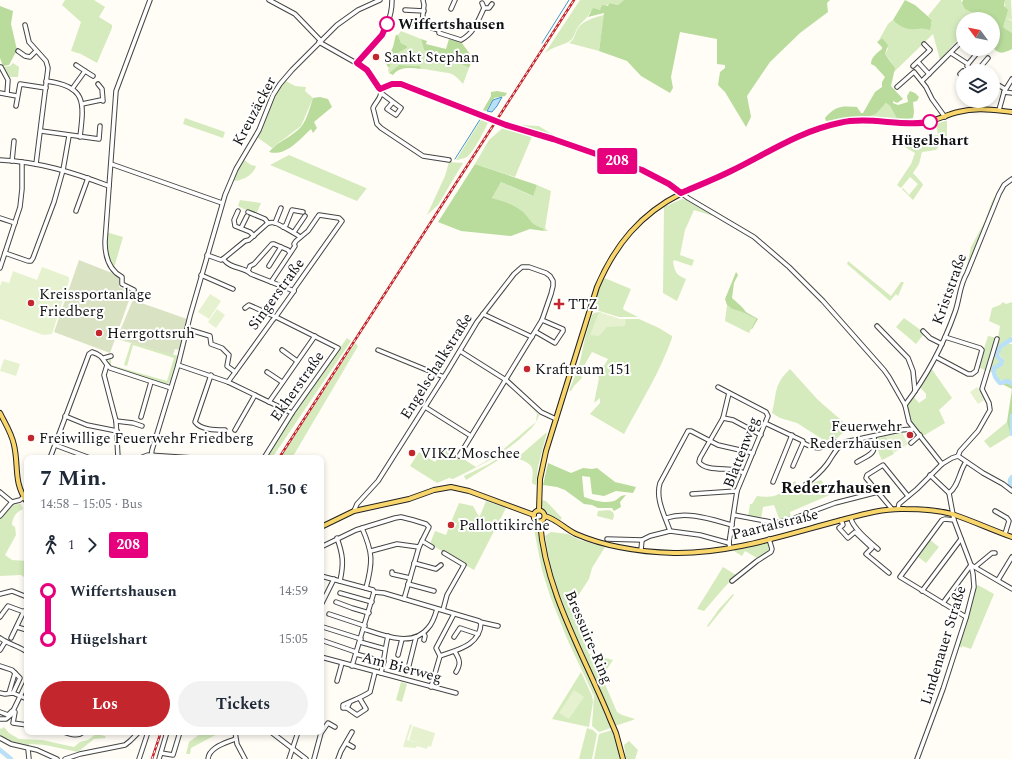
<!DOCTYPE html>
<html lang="de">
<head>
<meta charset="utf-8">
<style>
  :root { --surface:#fff; --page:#f2f2f3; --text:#1f2937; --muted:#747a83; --accent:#c4262e }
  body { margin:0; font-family:Spectral,serif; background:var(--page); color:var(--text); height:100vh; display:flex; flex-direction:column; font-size:15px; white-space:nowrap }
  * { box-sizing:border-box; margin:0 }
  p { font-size:13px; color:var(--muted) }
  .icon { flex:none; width:22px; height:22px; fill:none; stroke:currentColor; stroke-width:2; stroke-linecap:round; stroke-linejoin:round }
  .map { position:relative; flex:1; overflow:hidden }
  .panel { position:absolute; left:24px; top:455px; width:300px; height:280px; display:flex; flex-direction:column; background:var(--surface); border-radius:8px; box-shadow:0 2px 6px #0003 }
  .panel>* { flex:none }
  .badge { padding:0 8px; border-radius:3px; font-size:14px; line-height:26px }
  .needle { width:26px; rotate:302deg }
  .controls { position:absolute; left:956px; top:12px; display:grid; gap:8px }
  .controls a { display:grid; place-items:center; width:44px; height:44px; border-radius:50%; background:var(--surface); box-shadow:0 2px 6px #0003; font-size:20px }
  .map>.badge { position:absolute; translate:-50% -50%; box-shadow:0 0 0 2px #fff }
  .legs { display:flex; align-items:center; gap:6px; height:44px; padding:0 16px; font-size:13px }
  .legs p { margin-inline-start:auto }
  .headline { display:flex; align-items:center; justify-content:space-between; height:68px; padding:0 16px }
  h1 { font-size:22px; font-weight:700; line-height:30px }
  .cta { display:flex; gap:8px; margin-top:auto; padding:8px 16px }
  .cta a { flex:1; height:46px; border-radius:24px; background:var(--accent); color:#fff; font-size:16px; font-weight:700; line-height:46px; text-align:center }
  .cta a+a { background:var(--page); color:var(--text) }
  ul { padding:0 16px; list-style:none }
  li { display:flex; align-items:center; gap:14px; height:48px; font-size:15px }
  li i { display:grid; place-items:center; width:6px; height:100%; margin:0 5px; background:currentColor }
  li i::after { content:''; width:10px; height:10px; margin:-5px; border:3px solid; border-radius:50%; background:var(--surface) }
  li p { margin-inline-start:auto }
  li:first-child i { background:linear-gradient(#0000 50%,currentColor 0) }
  li:last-child i { background:linear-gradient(currentColor 50%,#0000 0) }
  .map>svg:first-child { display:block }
</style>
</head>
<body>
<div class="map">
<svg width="1012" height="759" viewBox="0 0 1012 759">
  <rect width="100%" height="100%" fill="#fffdf5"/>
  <!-- green -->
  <g fill="#d5ebbd">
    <path d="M65 0H94L105 7 99 17 112 25V28L97 63 81 54 71 51 81 22 62 5Z"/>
    <path d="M580 0H624L618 5 609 3C605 10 597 10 590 12 587 20 581 21 577 29 574 34 574 39 568 42 560 46 553 47 545 53Z"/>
    <path d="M941 0H961C965 10 972 10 978 19H963V38L962 39 959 38 940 60 933 34 894 72C895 65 889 59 885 54L888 49 882 38 879 40 888 24 893 20 905 28 926 29 932 23V20L928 16Z"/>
    <path d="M1005 0H1011L1012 20 1006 18 1012 21V33L1003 27V24L1005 19Z"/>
    <path d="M604 15 599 51 569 43C574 40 574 36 577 30 583 20 593 18 604 15Z"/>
    <path d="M401 31 421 39 424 50 443 55 469 68 463 84C455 75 453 73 441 72 434 71 428 69 421 69L420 66 399 65 389 73 388 70C393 60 395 52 406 49L407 46 401 43 398 35Z"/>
    <path d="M13 63 19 67 18 77H8L2 67 10 66Z"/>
    <path d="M284 80 295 86 306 87 305 91 313 98 301 126 272 148 257 137 274 95Z"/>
    <path d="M886 103 890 106 897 119 868 117 876 114Z"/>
    <path d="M185 118 225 132 223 138 183 124Z"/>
    <path d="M482 118 489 120C486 128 474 151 468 156 464 159 461 159 456 160Z"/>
    <path d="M945 121H947V144L943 142 936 150 922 152 919 164 913 173 922 183 923 185 913 200 902 189 903 188 909 195 918 184 910 177 901 188 897 185 911 164 915 153 895 141 922 145 925 137 938 135 936 124Z"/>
    <path d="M519 125 539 126 550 133 567 141 530 131Z"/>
    <path d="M505 126 533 134 515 177 475 164 489 140Z"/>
    <path d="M289 155 366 188H367L357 201 270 165Z"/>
    <path d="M243 159 251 165 256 166C254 174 244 180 235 181L233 179Z"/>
    <path d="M449 162 463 163 438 205 427 215 445 176Z"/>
    <path d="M501 182 532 196 537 185 551 191 545 228 548 231H544L543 228 536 227 520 210 492 198Z"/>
    <path d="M999 190 996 198 965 275 971 247 985 221 992 201Z"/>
    <path d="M682 199 686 200 713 216 694 210 685 230 680 255 694 260 692 266 674 260 673 262C675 272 676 275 686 279L677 301 663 293 664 207Z"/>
    <path d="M240 200 261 203 256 215 238 206Z"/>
    <path d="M106 232 123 237 114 268 106 255Z"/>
    <path d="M848 261 891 296 901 282H904L898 296 896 294 890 301 847 264Z"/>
    <path d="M602 277 631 289 623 308 624 310 638 317H619L596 310 590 312Z"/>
    <path d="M1003 302 1006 304 1012 302V336C1005 346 990 347 1001 361L1000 364 994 366 993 373 988 371 998 338 1000 326 989 321 992 308 1000 305Z"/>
    <path d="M727 305 732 309 742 312 756 319 749 333 725 321Z"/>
    <path d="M599 312 619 319H639L659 328 672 336V338C660 372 641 402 624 434L590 414 600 403V398L594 403 599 378 598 376 608 359 592 352 581 371 577 369 580 362 585 338 592 315 594 313Z"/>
    <path d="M904 318 922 331 924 334 916 344 896 327Z"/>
    <path d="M988 336 997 338 987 371 978 367Z"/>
    <path d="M117 338 178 356 170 381 168 384H165L110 366 108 358H111V365L167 381 174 358 133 345 127 366 124 365 131 343 117 339Z"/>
    <path d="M347 338 351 341 272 458H266L295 411Z"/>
    <path d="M355 343 358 346 292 458H280Z"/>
    <path d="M1008 344H1012V381L1009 380H999L995 369 1003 365 1004 360 998 353 1004 346Z"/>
    <path d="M931 368 952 398 939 410 945 423 923 436C912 422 900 414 913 396L919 403 926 398V394L920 387Z"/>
    <path d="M790 369 818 400 849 427 836 439 819 446 822 439 797 423 780 418 772 413C777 394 773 385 790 369Z"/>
    <path d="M576 373 581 375 582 378 574 386 571 391H569Z"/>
    <path d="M526 402 539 415C536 426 528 431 520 439 497 458 479 466 453 479L449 478 437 483 410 466 419 452 435 462 445 447 476 467C500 454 515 439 536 422L537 414Z"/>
    <path d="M1007 422 1009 430 1011 432V435L990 448 984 441Z"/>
    <path d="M547 432 538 467 536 485 533 484 532 483C534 465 533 465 517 458Z"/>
    <path d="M886 436 894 454 882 460 879 454 876 439Z"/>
    <path d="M503 455 505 456 466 480 464 476 489 464Z"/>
    <path d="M821 480 832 494 790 512 791 518 780 521 774 505 763 507 761 519 748 517 750 504H752L757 496C783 499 777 492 795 481L799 488Z"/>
    <path d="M541 500 546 501 562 518 560 520C549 513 542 515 541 500Z"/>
    <path d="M486 501 506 508 474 570 430 544 435 531 446 535 449 527 454 529 457 523 451 522 459 503 473 506 478 515 480 516Z"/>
    <path d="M19 504H21L23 509C16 512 12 518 12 525L15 527 16 535 5 555 12 560 27 561V579L21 575 0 576V518L12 505Z"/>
    <path d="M609 510 613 512 614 515 613 520 597 516 598 511Z"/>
    <path d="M535 521 538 525 549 576 611 728 599 732 592 726 594 696 568 641 550 596 542 570 533 524Z"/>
    <path d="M551 532 568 534 580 540 605 547 592 568 589 579 570 608 589 654 613 660 602 677 617 712 622 715 635 719 633 720 615 726C592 663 554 604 545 536Z"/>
    <path d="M929 539 939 547 926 563 917 556Z"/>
    <path d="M767 541 770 550 757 558 745 551 742 556 734 551 735 548Z"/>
    <path d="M723 567 736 575 722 590 704 611 697 609Z"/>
    <path d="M978 585 994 594 971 649 962 646V648L958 645 974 592Z"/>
    <path d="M733 594 734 595 708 627 707 626 719 609Z"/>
    <path d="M581 672 592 696 593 702 589 727 552 719Z"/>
    <path d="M401 682 407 684 402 702 396 700Z"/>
    <path d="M4 727 9 733 19 739 42 740 74 747 80 742 88 740 96 734 105 736 106 738 94 739 78 752 45 745 29 744 28 748C17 745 8 743 0 736V728L1 729Z"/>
    <path d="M587 728 593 730 597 734 592 759H579Z"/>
    <path d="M612 730 621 759H594L599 734Z"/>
    <path d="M203 732H221L191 748 190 754H186L189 742Z"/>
    <path d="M629 741 638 750 635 759H626L624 745Z"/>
  </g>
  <!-- forest -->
  <g fill="#b9dc9c">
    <path d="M624 0H830L827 3 828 12 800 33 770 62 747 96 751 117 746 127 725 92 718 85 720 72 725 68V65L717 64V39L680 32 671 77 673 88 670 93 641 76 627 61 599 51 604 13 588 17 593 8 600 10 602 5 608 6 609 3 618 5Z"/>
    <path d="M905 0 915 5 932 20 930 30C914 26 909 35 893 20Z"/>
    <path d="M963 0H1005L1004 6 1008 10 1003 27 1012 33V49C1004 53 1000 55 993 48V19H978L973 13 965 9 962 3Z"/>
    <path d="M0 6 13 11 11 24 17 50 9 65 3 66 0 58Z"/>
    <path d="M396 35H398L401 43 407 46V48C394 55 396 53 389 68 383 62 388 57 391 51 394 47 394 40 396 35Z"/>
    <path d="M882 38 888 45 885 54 895 68 891 86 903 99 897 103 893 101V103L898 105 908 102 907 96 910 91 915 93 919 97 917 101 913 102 914 112 913 118 905 120 897 119 890 106 886 103 876 114 868 117 826 121 825 118C836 105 842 106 857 107L861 113H863L875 92 882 87V82L885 77 875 66 871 64C871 57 877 53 882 49V47L877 42Z"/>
    <path d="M421 39 427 41 426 44 446 49 449 39 461 42 473 58 469 68 443 55 424 50Z"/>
    <path d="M399 65 420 66 421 69C411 68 400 66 393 75L389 73Z"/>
    <path d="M497 91 507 93 505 96 494 98 486 111 483 110 491 96V92Z"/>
    <path d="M320 97 328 99 332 107 314 122 317 128 313 133 311 129C300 139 286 157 269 152 278 141 292 137 301 127 307 120 310 107 313 98Z"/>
    <path d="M475 164 537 185 533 196 501 182 492 198C501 201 510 203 519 209 529 215 530 226 543 228L544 231 530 229 511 236 461 231 438 222Z"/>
    <path d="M736 272 738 275 734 283 732 298 742 307 746 312 758 319 752 329H751L756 319 742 312 732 309 727 305 725 299Z"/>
    <path d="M1005 382 1012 385V433L1009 430 1007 422 1012 389 1002 384Z"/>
    <path d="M548 463 571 473 583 468 592 469 597 468 615 482 636 487 633 493 616 491 604 496 592 494 590 477 582 476 584 497C593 500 604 504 614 501 619 499 620 495 626 495L620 502 621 507 614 511 612 508H598L592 505 584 504 565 490 557 487 543 485Z"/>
  </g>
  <!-- cemetery -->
  <g fill="#d9e3c4">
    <path d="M79 260 112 273 120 279 119 287 132 292 110 353 54 332Z"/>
    <path d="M133 300 187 319 184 331 179 330 177 336 183 338 180 350 175 349 173 355 117 338 132 302Z"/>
  </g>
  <!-- pitch -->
  <g fill="#e6f2cf">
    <path d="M42 267 69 277V281L52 334 43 335 0 319V286L2 281 9 283 13 271 37 280Z"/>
    <path d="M210 294 221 301 209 319 198 312Z"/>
    <path d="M217 309 225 315 216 328 208 322Z"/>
    <path d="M599 312 619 319H626L625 326 607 327 599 336 590 335Z"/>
    <path d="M4 359 20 364 16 376 0 371Z"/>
    <path d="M977 387 986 399 978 404 970 392Z"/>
    <path d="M902 432 908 444 894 453 886 436Z"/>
    <path d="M574 690 584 697 569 719 559 713Z"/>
    <path d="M410 724 412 725 407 740 422 744 409 740 413 726 435 733 431 747 428 746 427 749 417 746 416 748 403 747Z"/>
  </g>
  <!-- water -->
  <path fill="#b9e0f7" stroke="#3f96cf" d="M502 97 497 106 492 112 487 111 493 100Z"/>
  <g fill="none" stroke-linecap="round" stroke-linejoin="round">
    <!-- stream -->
    <g stroke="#3f96cf" stroke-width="1">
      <path d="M542 43 569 0"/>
      <path d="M455 159 481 118"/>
    </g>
    <!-- river -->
    <g stroke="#b9e0f7" stroke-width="4.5">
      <path d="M1012 339 1001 346 997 353V356L1002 361 1001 364 994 368C993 373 996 379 1000 383L1008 381 1012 384"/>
      <path d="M1012 416V434"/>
      <path d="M1012 477 1010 480V484L1012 486"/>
      <path d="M0 750 11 759"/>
    </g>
    <defs>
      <g id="minor">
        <path d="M269 0 295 14 320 40"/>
        <path d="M423 0 424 5 422 23 425 26 439 30V33L461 40C474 33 478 21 484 8L482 3"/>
        <path d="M484 8H489L492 4"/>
        <path d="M451 9 455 0"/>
        <path d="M405 10 424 11"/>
        <path d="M410 23H422"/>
        <path d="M25 25 29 42 46 61 48 68 36 164"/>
        <path d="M319 42 365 68 377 86 380 89C383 97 376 101 373 108L377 124 381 128 423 156 449 160"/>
        <path d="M18 51 25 56 30 57 36 51"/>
        <path d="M951 53 968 64 967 66 974 71"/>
        <path d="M918 62 929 74"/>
        <path d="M357 63C360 56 367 51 372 46 385 33 392 18 392 0"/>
        <path d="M968 64 978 52"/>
        <path d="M76 65 85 71"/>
        <path d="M913 66 930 50 924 44"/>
        <path d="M0 67H1L8 80 7 94"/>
        <path d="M977 71 988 58"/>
        <path d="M960 74 963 71"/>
        <path d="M46 81C87 86 84 103 80 137"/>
        <path d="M922 81 959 44"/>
        <path d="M993 82 1005 89"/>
        <path d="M897 87 914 72 926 87 932 99 945 117"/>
        <path d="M72 89 85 71 93 76"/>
        <path d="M380 89 392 84 401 85 505 125 553 139 642 170 669 184 688 198 754 237 789 267 823 301 884 370 889 377 905 405 909 422 942 464"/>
        <path d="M1004 92 1012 79"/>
        <path d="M0 93 17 96"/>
        <path d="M381 93 393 102 387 109 396 115 401 108 393 102"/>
        <path d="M82 104 101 100 103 101 102 89 98 84"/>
        <path d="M16 106 20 84 46 88"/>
        <path d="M999 110 1004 92 1012 93"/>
        <path d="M41 131 99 139 100 126"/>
        <path d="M0 160C40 162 72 172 109 186"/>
        <path d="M12 161 14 141"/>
        <path d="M111 164 222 203"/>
        <path d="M76 211 88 178"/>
        <path d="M238 211 234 220 235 226 250 232 254 236"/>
        <path d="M248 212 265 219 268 223C270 223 272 222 275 223 277 223 298 235 300 237"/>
        <path d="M0 218 15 223"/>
        <path d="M275 223 281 208"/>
        <path d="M283 227 286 225 292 210 303 212"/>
        <path d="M241 228 247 216"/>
        <path d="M294 232 305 216"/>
        <path d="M5 253 28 261H31L33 258 54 202 63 170 69 136"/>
        <path d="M207 255 221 260 223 259C232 270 243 266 251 274L294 291"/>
        <path d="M223 259 245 241 249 240 268 223"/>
        <path d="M269 266 281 247"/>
        <path d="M0 268 20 207 22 189V162"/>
        <path d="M248 271 250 266 254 264 272 244H274L288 250 290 253"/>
        <path d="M201 275 233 289"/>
        <path d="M134 290 122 284V277C109 270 105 256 105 242L116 91 150 0"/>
        <path d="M245 308 249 305 276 317 338 348 292 413 264 458"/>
        <path d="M483 314 532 337"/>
        <path d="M877 326 908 358 913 371 915 391"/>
        <path d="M187 329 210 336 211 344 222 348 229 355 227 366 235 372"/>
        <path d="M923 331 930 338 942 344"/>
        <path d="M282 350 297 361"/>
        <path d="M378 350 444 377"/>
        <path d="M460 351 506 380 541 412 556 419"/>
        <path d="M936 357 968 374H972L976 371 982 350 980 348 945 337"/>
        <path d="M104 358 111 356"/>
        <path d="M107 365 104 375 116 421 118 458"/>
        <path d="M178 365 228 382 292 413"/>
        <path d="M267 372 282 382"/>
        <path d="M211 375 195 422C201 430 215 430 225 430"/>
        <path d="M228 382 272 321 277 315 294 291V289L342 221 339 218 319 215 308 231 296 241 294 244 295 246 271 282"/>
        <path d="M718 387 766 412 768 416 737 491 729 543 730 548"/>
        <path d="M729 393 723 418 700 458 699 462C705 471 725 468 735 470 738 470 741 472 744 473"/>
        <path d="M269 402 315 336"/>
        <path d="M905 405C927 376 943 346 955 312 960 298 959 287 967 273L999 194 1004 185 1012 179"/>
        <path d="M425 407 471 436"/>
        <path d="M65 416 87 425 117 431"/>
        <path d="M141 417 151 382"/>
        <path d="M723 418 733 420 761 435"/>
        <path d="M116 421 133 423 142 426"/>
        <path d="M765 423 803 441V443C817 450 821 449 835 442L840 445"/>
        <path d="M235 430 255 395"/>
        <path d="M911 443 920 435"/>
        <path d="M55 445 90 458"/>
        <path d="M459 456 542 320 563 329V331L555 343 536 332"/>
        <path d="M958 456 960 451 978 431 990 410 989 403 982 389 997 339"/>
        <path d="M50 458 89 354 92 352C105 356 102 361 110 368L171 388"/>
        <path d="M140 458 148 455 194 458"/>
        <path d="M151 458 152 450 178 365 190 316 225 195 236 169 259 130 273 95 280 84 292 70 337 25 358 10 380 0"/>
        <path d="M857 462C872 453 876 455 874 436"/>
        <path d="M793 466 803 443"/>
        <path d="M930 475 949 493"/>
        <path d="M773 482 792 435"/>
        <path d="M806 484C814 478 821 472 827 464 833 456 836 447 845 442L900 430 914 429"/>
        <path d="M0 492 12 502"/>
        <path d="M692 494 737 491"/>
        <path d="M12 502 20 500 27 494"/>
        <path d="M892 509 866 478 867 475 883 465 908 496"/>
        <path d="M898 509 899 504 917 489 942 464 952 458 958 456 983 473 1003 484 1012 491"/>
        <path d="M354 511 357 504 378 481 447 372 477 322 514 274 522 267H529L546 273 550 276 553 281V286L551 294 542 320"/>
        <path d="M995 511 1007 518 1009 521 1005 534"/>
        <path d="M734 515 776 523 792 519 835 503 878 492"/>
        <path d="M0 516 12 502"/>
        <path d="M666 518C688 511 710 519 732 525"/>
        <path d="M851 518C852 528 870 542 878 549"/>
        <path d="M841 520 843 525 839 528 848 538 855 532 872 548 866 554 889 573"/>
        <path d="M954 520 945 519 942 520 900 577 966 617"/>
        <path d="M362 528C373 553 373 562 366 588"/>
        <path d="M670 531C665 516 655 499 660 483L688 431H691L718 445 753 453"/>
        <path d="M337 538C343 555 344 563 340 581"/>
        <path d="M607 539 642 540 650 536 670 531 700 535 729 543"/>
        <path d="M422 541 432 547"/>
        <path d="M321 547 356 530 395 518 401 517 413 520 426 524 429 527 419 547 404 599"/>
        <path d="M641 550 642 540"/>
        <path d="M371 551 397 544 419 547"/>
        <path d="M414 563 436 569 441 565"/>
        <path d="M975 567 992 553H995"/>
        <path d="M392 572V574L410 578"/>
        <path d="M321 576 373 590 374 592 384 593 479 621 481 623C480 646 456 650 440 656L431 687"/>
        <path d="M998 580 1012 557"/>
        <path d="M732 581 757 561 771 552 772 549 769 539"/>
        <path d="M408 584 434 591"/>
        <path d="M922 591 961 539"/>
        <path d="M340 593 372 602"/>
        <path d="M0 594 12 591 27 597"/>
        <path d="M336 602 352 608 369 613"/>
        <path d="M943 603 971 565 1012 589"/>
        <path d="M321 605 334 579"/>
        <path d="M443 610 447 595 464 565 444 553"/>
        <path d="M329 614 365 626"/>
        <path d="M0 617 8 606 27 613"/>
        <path d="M480 622 498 626"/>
        <path d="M17 627 27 630"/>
        <path d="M323 627 361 639"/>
        <path d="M364 629C382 635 413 648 428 628 433 623 435 616 437 609"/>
        <path d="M423 633 425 636 424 640"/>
        <path d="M454 637 460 628 478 634"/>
        <path d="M0 638C8 644 19 646 27 652"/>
        <path d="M11 638 24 611"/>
        <path d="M321 640 356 652"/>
        <path d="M360 642 385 649"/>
        <path d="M0 650 5 642"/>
        <path d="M455 652C460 660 461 664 456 672"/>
        <path d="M356 654 384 662"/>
        <path d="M398 655 402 639"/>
        <path d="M440 656 436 648 454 614"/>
        <path d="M321 657 456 693"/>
        <path d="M0 666 12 670 20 678 13 693"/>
        <path d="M352 666 374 592"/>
        <path d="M413 670 408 669 416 637"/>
        <path d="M381 673C384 661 385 649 388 636"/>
        <path d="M337 681 342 663"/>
        <path d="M0 693 5 694 13 693 27 699"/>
        <path d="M9 693 15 673"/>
        <path d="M350 702 347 708H343V705C353 700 361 698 370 692L375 672"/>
        <path d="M347 708 357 715 366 709 360 699"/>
        <path d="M0 712 8 715 12 711 15 712 13 723 27 725"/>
        <path d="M0 719H6L11 715 27 682"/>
        <path d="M64 732C70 734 78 737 83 732"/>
        <path d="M235 732 237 744 245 759"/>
        <path d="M271 732 306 759"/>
        <path d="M0 738 11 744 37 750 57 759"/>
        <path d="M346 743 353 747"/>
        <path d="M28 749 29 759"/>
        <path d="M161 753 173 755 180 732"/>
        <path d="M65 759 80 754 125 745 130 741 139 732"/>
        <path d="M139 759 148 732"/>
        <path d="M159 759 167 732"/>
        <path d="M208 759C209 747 226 743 235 739"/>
        <path d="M289 759 298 732"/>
        <path d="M314 759 321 733 328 723 335 727"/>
        <path d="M338 759 341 751 352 732"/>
        <path d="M917 759 943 689 966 618 974 587 973 574 971 565 954 520 949 493C959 486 959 471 966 462"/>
      </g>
      <g id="major">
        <path d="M0 413C5 423 12 434 14 445 19 466 13 482 27 502"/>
        <path d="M539 510 540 479 546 451 597 287C615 245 640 214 682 193 700 184 719 177 737 168 769 151 803 130 839 123 854 120 869 120 884 121 896 122 908 125 921 123 934 122 945 115 958 112 977 107 993 110 1012 112"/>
        <circle cx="539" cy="516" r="5.5"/>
        <path d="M545 516C558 520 565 529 576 534 606 547 641 552 674 553 728 554 782 536 834 522 857 516 881 508 905 509 920 509 937 510 952 514 973 521 992 530 1012 537"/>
        <path d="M540 522C545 591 584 655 610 719L616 733 623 759"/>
        <path d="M321 527 354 511 409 499 434 490 451 487 469 491 534 515"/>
      </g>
    </defs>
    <!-- minor casing -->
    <use href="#minor" stroke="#444" stroke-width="5.5"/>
    <!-- major casing -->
    <use href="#major" stroke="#222" stroke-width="6"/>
    <!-- minor -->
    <use href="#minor" stroke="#fff" stroke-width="3.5"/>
    <!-- major -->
    <use href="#major" stroke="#f9d66b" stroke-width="4"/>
    <defs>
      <g id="rail">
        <path d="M279 458 574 0"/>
        <path d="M152 759 161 732"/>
      </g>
    </defs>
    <!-- rail casing -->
    <use href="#rail" stroke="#c4262e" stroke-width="2.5"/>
    <!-- rail -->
    <use href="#rail" stroke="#fff" stroke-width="1" stroke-dasharray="3" stroke-linecap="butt"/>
  </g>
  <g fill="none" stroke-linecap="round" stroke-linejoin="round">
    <defs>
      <path id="line-1" d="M387 24 382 35 357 63 367 70 379 88 380 89 392 84H401L506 125 553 139 642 170 669 184 681 193C697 186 715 179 731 171 766 154 800 131 839 123 869 116 900 127 930 122"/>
    </defs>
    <!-- line-1 casing -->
    <use href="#line-1" stroke="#fff" stroke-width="9"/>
    <!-- line-1 -->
    <use href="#line-1" stroke="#e6007e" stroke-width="6"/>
  </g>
  <!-- markers -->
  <g fill="#fff" stroke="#e6007e" stroke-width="2">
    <circle cx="387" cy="24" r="7"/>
    <circle cx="930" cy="122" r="7"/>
  </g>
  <g fill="#c4262e" stroke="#fff" stroke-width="1.5">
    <circle cx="376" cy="57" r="4"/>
    <circle cx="31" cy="303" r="4"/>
    <path d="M557 298h4v4h4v4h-4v4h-4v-4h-4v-4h4z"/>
    <circle cx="99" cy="333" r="4"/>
    <circle cx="527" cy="369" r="4"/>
    <circle cx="910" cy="435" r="4"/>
    <circle cx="31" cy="438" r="4"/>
    <circle cx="412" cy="453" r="4"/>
    <circle cx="451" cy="525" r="4"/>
  </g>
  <g text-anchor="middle" stroke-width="4" stroke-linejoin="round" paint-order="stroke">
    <!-- stop labels -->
    <g font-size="15" font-weight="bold" fill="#111" stroke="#fff" text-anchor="start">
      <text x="398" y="29">Wiffertshausen</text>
      <text x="930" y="145" text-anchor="middle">Hügelshart</text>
    </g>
    <!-- poi labels -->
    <g font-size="15" fill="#111" stroke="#fff" text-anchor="start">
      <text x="384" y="62">Sankt Stephan</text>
      <text x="39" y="299">Kreissportanlage<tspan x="39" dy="17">Friedberg</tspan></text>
      <text x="568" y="309">TTZ</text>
      <text x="107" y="338">Herrgottsruh</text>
      <text x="535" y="374">Kraftraum 151</text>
      <text x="902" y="431" text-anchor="end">Feuerwehr<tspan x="902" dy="17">Rederzhausen</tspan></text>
      <text x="39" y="443">Freiwillige Feuerwehr Friedberg</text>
      <text x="420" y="458">VIKZ Moschee</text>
      <text x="459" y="530">Pallottikirche</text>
    </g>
    <!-- street labels -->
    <g font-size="15" fill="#111" stroke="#fff">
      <text transform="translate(254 111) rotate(-62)" y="5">Kreuzäcker</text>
      <text transform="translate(949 289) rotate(-70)" y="5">Kriststraße</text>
      <text transform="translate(276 294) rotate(-54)" y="5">Singerstraße</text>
      <text transform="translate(436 366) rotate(-58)" y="5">Engelschalkstraße</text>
      <text transform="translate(297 386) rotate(-55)" y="5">Ekherstraße</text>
      <text transform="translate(741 452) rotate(-69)" y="5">Blattenweg</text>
      <text transform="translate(775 524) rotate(-14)" y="5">Paartalstraße</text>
      <text transform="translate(589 637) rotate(67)" y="5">Bressuire-Ring</text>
      <text transform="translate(943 645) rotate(-73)" y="5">Lindenauer Straße</text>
      <text transform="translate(402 667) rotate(15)" y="5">Am Bierweg</text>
    </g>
    <!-- quarter labels -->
    <g font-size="17" font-weight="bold" fill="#111" stroke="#fff">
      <text x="836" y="493">Rederzhausen</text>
    </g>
  </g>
</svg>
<div class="controls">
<a><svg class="needle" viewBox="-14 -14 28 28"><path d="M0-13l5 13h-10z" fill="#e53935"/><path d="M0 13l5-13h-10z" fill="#747a83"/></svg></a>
<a><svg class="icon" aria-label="layers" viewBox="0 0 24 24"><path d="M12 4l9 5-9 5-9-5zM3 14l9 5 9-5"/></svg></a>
</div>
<b class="badge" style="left:617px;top:161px;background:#e6007e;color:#fff">208</b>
<section class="panel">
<div class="headline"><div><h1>7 Min.</h1><p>14:58 – 15:05 · Bus</p></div><b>1.50 €</b></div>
<div class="legs"><svg class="icon" aria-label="walk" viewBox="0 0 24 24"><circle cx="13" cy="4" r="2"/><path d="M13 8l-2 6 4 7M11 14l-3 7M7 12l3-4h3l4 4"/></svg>1<svg class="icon" aria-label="forward" viewBox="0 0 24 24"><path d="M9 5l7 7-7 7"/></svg><b class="badge" style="background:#e6007e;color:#fff">208</b></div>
<ul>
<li><i style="color:#e6007e"></i><b>Wiffertshausen</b><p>14:59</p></li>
<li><i style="color:#e6007e"></i><b>Hügelshart</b><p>15:05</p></li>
</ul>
<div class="cta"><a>Los</a><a>Tickets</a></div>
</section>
</div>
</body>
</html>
